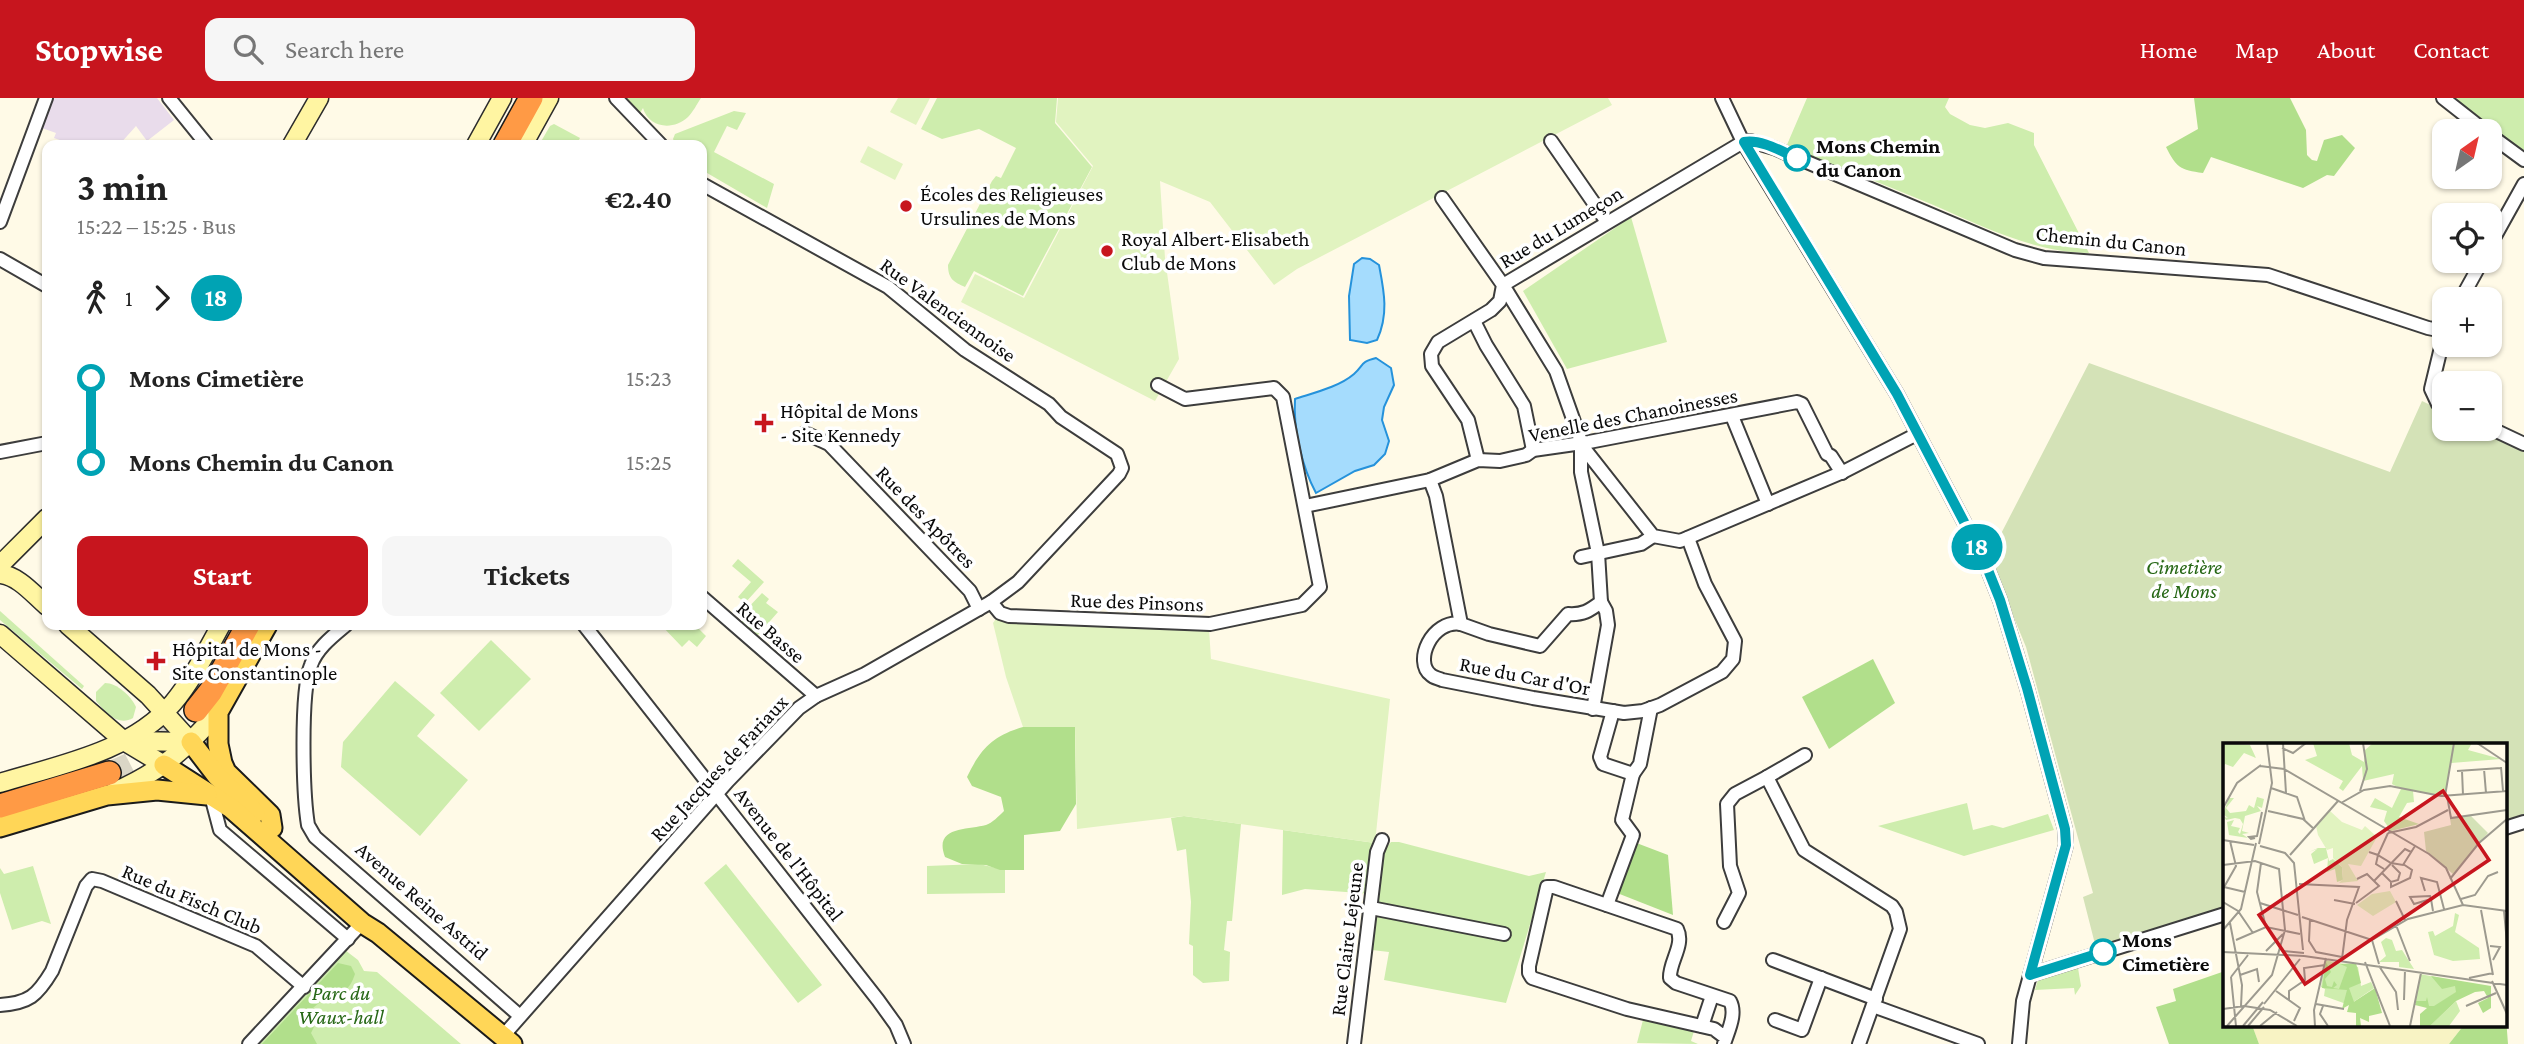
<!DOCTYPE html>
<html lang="en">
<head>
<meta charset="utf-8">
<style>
  :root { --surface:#fff; --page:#f6f6f6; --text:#222; --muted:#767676; --accent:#c7151e }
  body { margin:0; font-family:"Crimson Pro",serif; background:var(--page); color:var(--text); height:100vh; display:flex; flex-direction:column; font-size:26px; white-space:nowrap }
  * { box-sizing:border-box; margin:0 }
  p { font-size:23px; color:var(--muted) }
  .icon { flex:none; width:38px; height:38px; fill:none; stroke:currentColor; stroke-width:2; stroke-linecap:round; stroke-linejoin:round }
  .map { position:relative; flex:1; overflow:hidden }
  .panel { position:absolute; left:42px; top:42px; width:665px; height:490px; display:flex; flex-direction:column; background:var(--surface); border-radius:14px; box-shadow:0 2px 5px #0004 }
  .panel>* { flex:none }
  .badge { padding:0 14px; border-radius:23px; font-size:24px; line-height:46px }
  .needle { width:46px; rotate:34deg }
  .buttons { position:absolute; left:2432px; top:21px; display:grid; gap:14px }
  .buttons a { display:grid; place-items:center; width:70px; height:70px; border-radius:14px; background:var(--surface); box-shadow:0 2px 5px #0004; font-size:35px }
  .map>.badge { position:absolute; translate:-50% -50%; box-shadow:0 0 0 4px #fff }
  .legs { display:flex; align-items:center; gap:10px; height:77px; padding:0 35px; font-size:23px }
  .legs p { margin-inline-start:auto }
  .headline { display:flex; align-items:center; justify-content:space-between; height:119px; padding:0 35px }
  h1 { font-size:38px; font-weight:700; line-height:52px }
  .action { display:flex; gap:14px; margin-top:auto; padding:14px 35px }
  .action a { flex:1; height:80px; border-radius:14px; background:var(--accent); color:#fff; font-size:28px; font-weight:700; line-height:80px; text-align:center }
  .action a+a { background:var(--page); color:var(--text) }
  ul { padding:0 35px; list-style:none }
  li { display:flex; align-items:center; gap:24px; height:84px; font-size:26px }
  li i { display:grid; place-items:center; width:10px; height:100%; margin:0 9px; background:currentColor }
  li i::after { content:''; width:18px; height:18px; margin:-9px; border:5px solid; border-radius:50%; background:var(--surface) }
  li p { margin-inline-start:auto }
  li:first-child i { background:linear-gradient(#0000 50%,currentColor 0) }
  li:last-child i { background:linear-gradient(currentColor 50%,#0000 0) }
  header { display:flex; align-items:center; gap:42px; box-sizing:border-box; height:98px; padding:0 35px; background:var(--accent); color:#fff }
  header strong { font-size:33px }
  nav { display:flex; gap:38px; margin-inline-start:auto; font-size:24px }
  .search { width:490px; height:63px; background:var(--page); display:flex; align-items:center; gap:18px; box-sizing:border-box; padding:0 24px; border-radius:14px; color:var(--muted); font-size:26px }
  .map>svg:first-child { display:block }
</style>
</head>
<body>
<header>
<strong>Stopwise</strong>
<div class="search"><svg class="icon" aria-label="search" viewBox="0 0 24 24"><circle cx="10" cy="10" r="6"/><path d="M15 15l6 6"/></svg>Search here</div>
<nav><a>Home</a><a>Map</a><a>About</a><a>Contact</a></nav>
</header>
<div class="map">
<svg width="2524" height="946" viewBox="0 0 2524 946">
  <rect width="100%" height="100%" fill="#fffae7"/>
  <!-- industrial -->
  <path fill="#e9dceb" d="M52 0H157L174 22 147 43 136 28 119 47H74L54 40 56 35 42 30Z"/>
  <!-- farmland -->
  <path fill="#f8f3c4" d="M2252 927H2464L2449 946H2259Z"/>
  <!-- green -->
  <g fill="#ceedad">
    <path d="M616 0H701C697 6 693 14 688 19 673 33 649 30 643 10L636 22Z"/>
    <path d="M937 0H1057L1055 25 1092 69 1023 198 974 173 965 189C954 184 948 181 948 167L992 83 996 78 1001 80 1016 50 979 31 942 41 921 31Z"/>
    <path d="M1807 0H1949L1945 9 1950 16 1970 27 1985 30 2008 25 2034 35V47L2089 155C2032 154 1982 128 1931 106 1883 86 1835 67 1786 49Z"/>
    <path d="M2443 0H2524V57Z"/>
    <path d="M734 13 746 15 737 32 727 28 714 54 774 86 767 110 702 72V47H676L673 41 675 36Z"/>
    <path d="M554 26 580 40 576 47H539L550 28Z"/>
    <path d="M1631 119 1667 244 1567 271 1523 193Z"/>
    <path d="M738 461 764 484 745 505 738 499 751 484 732 468Z"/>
    <path d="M762 495 769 501 766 505 778 514 756 539 740 525 748 516 745 513Z"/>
    <path d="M0 513 84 588 82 591 0 522Z"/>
    <path d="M661 527H695L706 538 697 549 689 542 682 549Z"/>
    <path d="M491 542 531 581 479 633 440 595Z"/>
    <path d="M395 583 435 617 417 638 468 682 420 738 341 669 343 644Z"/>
    <path d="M105 585C117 585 131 598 136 609L133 620C118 629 105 614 96 603V594Z"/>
    <path d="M1967 705 1973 732 1992 727 2003 730 2048 716 2054 732 1964 758 1878 728Z"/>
    <path d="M1184 718 1241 726 1232 823H1227L1224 852 1230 854 1229 883 1203 885 1193 877V848L1189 846 1191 804 1186 751 1177 753 1171 720Z"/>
    <path d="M1283 732 1375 745 1373 796 1305 791 1282 797Z"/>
    <path d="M1391 744H1399L1529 778 1546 774 1506 905 1384 882 1389 854 1372 852 1383 754Z"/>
    <path d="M726 766 822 887 798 905 704 785Z"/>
    <path d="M979 766 1005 772V795L927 796V768Z"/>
    <path d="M33 768 51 826 42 823 12 832 0 795V770L4 776Z"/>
    <path d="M341 849 358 862 364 873 377 874 461 946H249Z"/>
    <path d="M2078 870 2081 888 2075 897 2074 890 2035 892 2038 882 2047 878Z"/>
    <path d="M1643 922 1694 933 1691 943 1698 946 1637 945Z"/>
  </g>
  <!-- forest -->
  <g fill="#b1df8b">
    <path d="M2194 0H2290L2306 32 2307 57 2312 62 2317 63 2324 42 2342 37 2355 50 2334 78 2327 77 2303 90 2211 59 2203 75C2180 72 2176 69 2166 49L2198 31Z"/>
    <path d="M1873 561 1895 605 1829 651 1802 599Z"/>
    <path d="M1023 629H1075L1076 706 1060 733 1024 737V772H1000L986 767 962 766 945 759C933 728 968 732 986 727 992 725 999 718 1004 713L1001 699 972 688 967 679C981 650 993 638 1023 629Z"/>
    <path d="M1626 741 1668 757 1673 817 1612 793Z"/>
    <path d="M338 865 351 868 355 876C348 896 343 892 327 900 317 905 308 914 302 923L314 929 311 935 317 946H262Z"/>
    <path d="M2225 873V927H2252L2259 946H2169L2156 909 2176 903 2173 891Z"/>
    <path d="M2505 906 2508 946H2449L2464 927H2505Z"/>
  </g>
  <!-- cemetery -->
  <path fill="#d4e2b7" d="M2089 265 2390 374 2422 303 2445 314V331H2481L2524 351V716L2505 722V647H2225V809L2096 850 2083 799 2093 795 2026 549 1989 459Z"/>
  <!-- pitch -->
  <g fill="#e1f3c0">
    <path d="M898 0H930L916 27 890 14Z"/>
    <path d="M1058 0H1608L1612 7 1297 171 1274 187 1210 104 1160 83 1165 160 1179 261 1155 303 961 204 975 176 1024 200 1093 68 1056 24Z"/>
    <path d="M868 48 903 66 895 82 860 64Z"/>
    <path d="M1000 515 1209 531 1211 561 1390 601 1375 745 1184 718 1077 731 1075 629H1023L1006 579 993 525Z"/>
  </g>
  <!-- water -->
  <g fill="#a5dcfd" stroke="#2592db" stroke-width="2">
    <path d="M1362 160 1370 161 1379 167C1384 193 1389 216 1377 242L1367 245 1350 242 1349 198 1354 166Z"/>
    <path d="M1376 260 1391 270 1394 287 1384 309 1382 322 1389 343 1385 356 1374 367 1355 373 1316 395C1302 369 1293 331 1295 301 1313 295 1339 289 1354 276 1364 267 1360 264 1376 260Z"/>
  </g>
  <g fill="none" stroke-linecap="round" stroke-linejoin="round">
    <!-- highway-tunnel -->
    <path stroke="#dad6c6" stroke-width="23" stroke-dasharray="23 11" stroke-linecap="butt" d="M109 675C143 663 173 640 196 612"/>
    <defs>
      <g id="street">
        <path d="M169 0 207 47"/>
        <path d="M616 0 661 47"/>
        <path d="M1722 0 1743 44 1897 296 1984 462 2000 502 2027 590 2065 731 2066 747 2023 903 2019 946"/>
        <path d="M2443 0 2485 33"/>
        <path d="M2490 37 2524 62"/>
        <path d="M1551 43 1607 124"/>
        <path d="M1442 100 1503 187 1500 203 1491 212 1438 244 1431 256 1432 268 1468 322 1478 362"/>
        <path d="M0 124 46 0"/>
        <path d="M2490 147 2524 86"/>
        <path d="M0 161 47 188"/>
        <path d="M2461 201 2482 163"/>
        <path d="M1474 223 1486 247 1524 308 1533 352"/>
        <path d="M2445 233 2431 291 2438 306 2445 309"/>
        <path d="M1732 318 1768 406"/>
        <path d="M2490 330 2524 346"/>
        <path d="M805 335 829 346 970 493 979 511"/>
        <path d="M1917 336 1843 374 1680 443 1653 438 1583 349 1556 273 1503 187 1743 44 1750 43 1774 50 2015 152 2044 160 2268 177 2428 230 2433 231 2445 225"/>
        <path d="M0 354 47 345"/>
        <path d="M1430 382 1436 398 1461 526 1489 536 1540 548 1568 516C1583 517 1589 513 1601 504L1598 455 1581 374V345"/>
        <path d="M1305 408 1430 382 1478 362 1500 363 1526 357 1533 352 1589 344 1797 304 1802 306 1827 356 1831 358 1842 375"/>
        <path d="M1581 459 1641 446 1653 438"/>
        <path d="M702 499 816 598"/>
        <path d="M991 504 1000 515 1009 518 1210 526 1302 507 1320 489 1283 299 1274 290 1185 301 1158 287"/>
        <path d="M1461 526C1432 521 1413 564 1431 577 1434 580 1438 580 1442 582L1533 600 1624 615 1643 613 1660 607 1722 574 1733 561 1735 543 1705 486 1688 440"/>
        <path d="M346 527C333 538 317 550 311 567 300 594 303 696 308 727L315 739 520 918"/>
        <path d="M584 527 878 902 896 927 904 946"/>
        <path d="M1593 611 1608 527 1606 513 1601 504"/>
        <path d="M1613 613 1600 659 1603 666 1633 676 1640 666 1651 610"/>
        <path d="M1767 679 1805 657"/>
        <path d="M211 698 220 732 348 841"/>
        <path d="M2505 730 2524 724"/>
        <path d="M1607 807 1633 737 1622 722 1633 676"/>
        <path d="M1371 810 1504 836"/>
        <path d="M1724 824 1739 795 1730 768 1727 706 1735 696 1767 679 1804 752 1892 808 1896 814 1900 831 1859 946"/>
        <path d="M1773 862 1876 901"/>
        <path d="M2030 877 2225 816"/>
        <path d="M0 907C29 905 37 898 52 873L86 788 92 781 102 783 256 848 304 889"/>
        <path d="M1873 908 1978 946"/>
        <path d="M1775 922 1802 932 1821 880"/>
        <path d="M1702 928 1712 898"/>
        <path d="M503 938 728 683 799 610 816 598 865 576 991 504 1018 484 1119 376 1122 370 1117 356 1061 319 1049 306 965 252 888 189 702 86"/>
        <path d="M249 946 362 825"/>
        <path d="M1354 946 1377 754 1382 742"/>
        <path d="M1724 946C1728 933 1737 916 1730 903L1676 885 1670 880C1669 864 1685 847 1677 831L1554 789H1547L1529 868V875L1532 880 1627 911 1714 931 1726 940"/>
      </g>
      <g id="secondary">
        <path d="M292 47 319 0"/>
        <path d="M476 47 502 0"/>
        <path d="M523 47 549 0"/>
        <path d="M0 467 47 420"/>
        <path d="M0 476C19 478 33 496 47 508"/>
        <path d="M68 527 148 597 191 644"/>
        <path d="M0 536 124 643 164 667"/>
        <path d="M128 643 191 644"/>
        <path d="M0 685C59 667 131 654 173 605 193 581 206 554 221 527"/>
        <path d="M114 694C160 674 185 652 218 614"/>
      </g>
      <g id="primary">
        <path d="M267 527 218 614V646L222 665 226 674 270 717 272 730"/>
        <path d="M191 644 217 678 255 715"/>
        <path d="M164 667 231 710 362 825 378 835 512 946"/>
        <path d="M0 729 107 697 157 692 207 697"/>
      </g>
      <g id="highway">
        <path d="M505 47 531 0"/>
        <path d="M196 612 211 593 248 527"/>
        <path d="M0 708 109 675"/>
      </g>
    </defs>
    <!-- street casing -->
    <use href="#street" stroke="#3d3d3d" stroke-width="16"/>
    <!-- secondary casing -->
    <use href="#secondary" stroke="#2c2c2c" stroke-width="21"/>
    <!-- primary casing -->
    <use href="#primary" stroke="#1b1b1b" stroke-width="23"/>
    <!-- highway casing -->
    <use href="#highway" stroke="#1b1b1b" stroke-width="26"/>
    <!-- street -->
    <use href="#street" stroke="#fff" stroke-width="12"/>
    <!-- secondary -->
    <use href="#secondary" stroke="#fff5a2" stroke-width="18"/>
    <!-- primary -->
    <use href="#primary" stroke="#ffd657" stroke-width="19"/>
    <!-- highway -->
    <use href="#highway" stroke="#ff9a45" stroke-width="23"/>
  </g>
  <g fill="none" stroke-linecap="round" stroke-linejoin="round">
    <defs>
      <path id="line-1" d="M1797 60C1781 53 1761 41 1744 44L1897 296 1984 462 2000 502 2027 590 2065 731 2066 747 2030 877 2103 854"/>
    </defs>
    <!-- line-1 casing -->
    <use href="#line-1" stroke="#fff" stroke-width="16"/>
    <!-- line-1 -->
    <use href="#line-1" stroke="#00a3b4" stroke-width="10"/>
  </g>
  <!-- markers -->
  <g fill="#fff" stroke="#00a3b4" stroke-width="3.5">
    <circle cx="1797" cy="60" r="12"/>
    <circle cx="2103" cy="854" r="12"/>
  </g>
  <g fill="#c7151e" stroke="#fff" stroke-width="2.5">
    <circle cx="906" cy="108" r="7"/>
    <circle cx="1107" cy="153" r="7"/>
    <path d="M760.5 314.5h7v7h7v7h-7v7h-7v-7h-7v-7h7z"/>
    <path d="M152.5 552.5h7v7h7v7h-7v7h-7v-7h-7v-7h7z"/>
  </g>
  <g text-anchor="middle" stroke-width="7" stroke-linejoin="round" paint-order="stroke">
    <!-- stop labels -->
    <g font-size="21" font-weight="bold" fill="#0a0a0a" stroke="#fff" text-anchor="start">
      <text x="1816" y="55">Mons Chemin<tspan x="1816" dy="24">du Canon</tspan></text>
      <text x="2122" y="849">Mons<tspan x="2122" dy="24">Cimetière</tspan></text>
    </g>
    <!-- poi labels -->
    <g font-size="21" fill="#0a0a0a" stroke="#fff" text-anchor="start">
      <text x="920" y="103">Écoles des Religieuses<tspan x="920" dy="24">Ursulines de Mons</tspan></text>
      <text x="1121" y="148">Royal Albert-Elisabeth<tspan x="1121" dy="24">Club de Mons</tspan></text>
      <text x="780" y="320">Hôpital de Mons<tspan x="780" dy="24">- Site Kennedy</tspan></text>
      <text x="172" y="558">Hôpital de Mons -<tspan x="172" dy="24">Site Constantinople</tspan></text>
    </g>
    <!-- street labels -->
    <g font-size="21" fill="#0a0a0a" stroke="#fff">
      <text transform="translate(1561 129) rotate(-31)" y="7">Rue du Lumeçon</text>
      <text transform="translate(2111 143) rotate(6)" y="7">Chemin du Canon</text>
      <text transform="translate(948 212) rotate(36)" y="7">Rue Valenciennoise</text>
      <text transform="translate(1633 317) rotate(-11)" y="7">Venelle des Chanoinesses</text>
      <text transform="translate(926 419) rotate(46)" y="7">Rue des Apôtres</text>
      <text transform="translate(1137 504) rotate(2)" y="7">Rue des Pinsons</text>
      <text transform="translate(771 534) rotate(41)" y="7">Rue Basse</text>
      <text transform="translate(1525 578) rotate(11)" y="7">Rue du Car d'Or</text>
      <text transform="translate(719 670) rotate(-47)" y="7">Rue Jacques de Fariaux</text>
      <text transform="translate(789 756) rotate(52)" y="7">Avenue de l'Hôpital</text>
      <text transform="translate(192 801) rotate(23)" y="7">Rue du Fisch Club</text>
      <text transform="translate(422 803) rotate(41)" y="7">Avenue Reine Astrid</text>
      <text transform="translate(1347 841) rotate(-83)" y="7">Rue Claire Lejeune</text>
    </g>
    <!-- park labels -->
    <g font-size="21" font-style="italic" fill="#266715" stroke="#fff">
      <text x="2184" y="476">Cimetière<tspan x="2184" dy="24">de Mons</tspan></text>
      <text x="341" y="902">Parc du<tspan x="341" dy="24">Waux-hall</tspan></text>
    </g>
  </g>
  <!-- overview -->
  <g transform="translate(2223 645)">
    <rect width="284" height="284" fill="#fffae7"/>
    <path d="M0 0 27 2 33 15 21 10 10 24 2 21 0 24ZM90 0H126L129 12 141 19 142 7 150 0H249L245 7 278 16 228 20 222 53 190 48 191 59 184 60 176 74 196 81 168 88 161 78 164 68 147 64 152 55 169 65 178 46 169 41 171 31 140 38 139 23 120 48 116 45 120 38 82 17 94 13ZM34 54 41 56 39 65 34 63 38 68 22 73 19 88 26 90 19 91 25 95 6 92 4 79 11 77 8 83 17 85 15 89 17 91 20 81 17 76 12 75 3 77 1 74 5 75 0 71 6 55H11L3 65 7 70 23 68 26 62 31 65ZM95 105H103L106 118 110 116 119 124 120 137 114 139 112 126 104 129 105 115 91 121 88 111 94 106 86 109ZM232 170 236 172 232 189 256 205 257 216 230 218 211 212 205 189 210 188 212 193 230 183ZM163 195 169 197 173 208 179 207 191 226 176 224V219H156L163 213 158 199ZM102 217 135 224 138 243 148 239 151 245 126 262 101 253 102 246 98 244ZM197 231 237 239 234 249 209 265 192 259ZM233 258 237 268 226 283H207Z" fill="#ceedad"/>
    <path d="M103 219 108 229 102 236 104 243 109 244 111 238 114 242 110 245 116 246 124 224 117 221 133 220 138 240 126 245 131 259 126 262 152 245 159 270 146 273V279L137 275 138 283H133V270L124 269 126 262 119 266 124 247 99 245ZM208 233 268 243V265L260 270 255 260 265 255 261 248 252 249 233 258 207 283H197V271L204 265 192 262 193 258H203L204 254 206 263H211L233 249 232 243 219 246Z" fill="#b1df8b"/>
    <path d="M247 72 265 90 230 131 203 108 201 89 228 82 227 75Z" fill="#d4e2b7"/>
    <path d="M107 68 119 79 139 87 142 83 154 94 138 123 125 121 135 138 116 140 120 136 119 124 110 115V105L104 107 95 92 93 83ZM167 148 173 159 150 173 134 162 149 151Z" fill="#e1f3c0"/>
    <path fill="none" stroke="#9d9a8f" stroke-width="2" d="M60 0 63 50M254 0 284 20M59 5 70 10 83 0M37 23 61 26 206 111 223 125 240 162M278 24 280 48M261 26 263 50M234 28 278 25M239 28 240 52M48 45 74 54 82 78M137 48 144 26 140 0M222 53 231 0M224 53 228 75 284 67M118 60 141 47 167 43 218 53 284 48M0 65 14 40 38 22M45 68 80 76 91 86M165 90 155 112 168 120 180 122 192 103M165 90 193 84 225 67M32 95 28 96 26 94 34 93 39 69M0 97 31 102M36 101 49 40 44 0M37 103 62 110 71 120 80 207M146 109 155 112 153 121 161 126M67 112 115 58M38 120 34 149 43 184M0 122 32 118 56 126 62 187 49 232 4 283M159 130 168 139 175 137 177 130 169 122M227 136 256 100 284 76M151 138 182 106 188 109M168 139V144L187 135 189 127 180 121M76 141 136 144 124 177 119 216M1 144 22 149M0 146 13 123 7 98M202 148 198 135 214 139 221 166M208 156 191 161 187 154 207 153 208 156 210 168M238 156 252 152 265 133 275 129M111 157 132 161M173 158 182 177M0 159 15 168 30 190M37 160 75 172M133 160 156 143 144 131 134 136M258 167 270 232M281 168 284 200M79 174 149 197M87 176 86 198 93 209 119 214M7 180 19 242 18 263M173 182 187 218M0 187 18 166 33 100M13 197 43 184 77 191M267 203 277 204 270 217M43 208 60 191M59 208 81 210M0 209 81 213M81 213 284 242M142 219 167 283M156 221 149 197 185 176 240 162 284 168M156 223 173 249 175 267M17 232 34 226 36 239M8 234 13 283M8 234 25 212M246 235 270 230M269 238 284 271M53 248 77 265 71 278M181 257 182 227M66 258V248L82 237 81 225 102 222M41 261 77 216M93 261 121 266M100 263 97 271 105 283M243 263 273 250M0 266 21 263 47 267 74 283M20 283 40 259M25 283 41 264M37 283 54 269M92 283 91 267 103 215M187 283 198 230"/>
    <path fill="#c7151e" fill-opacity="0.15" stroke="#c7151e" stroke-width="3.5" d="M220 48 266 117 82 241 36 172Z"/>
    <rect width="284" height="284" fill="none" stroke="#0a0a0a" stroke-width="3.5"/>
  </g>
</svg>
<div class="buttons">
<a><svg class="needle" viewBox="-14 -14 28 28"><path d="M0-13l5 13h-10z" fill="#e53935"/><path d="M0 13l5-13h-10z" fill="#767676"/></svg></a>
<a><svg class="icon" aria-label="locate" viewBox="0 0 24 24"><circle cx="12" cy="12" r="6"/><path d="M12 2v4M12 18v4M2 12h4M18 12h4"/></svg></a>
<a>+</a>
<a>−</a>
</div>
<b class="badge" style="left:1977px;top:449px;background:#00a3b4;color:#fff">18</b>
<section class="panel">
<div class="headline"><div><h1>3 min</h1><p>15:22 – 15:25 · Bus</p></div><b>€2.40</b></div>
<div class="legs"><svg class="icon" aria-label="walk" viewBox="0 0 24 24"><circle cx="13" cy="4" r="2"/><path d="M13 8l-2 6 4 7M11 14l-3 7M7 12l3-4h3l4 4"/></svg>1<svg class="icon" aria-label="forward" viewBox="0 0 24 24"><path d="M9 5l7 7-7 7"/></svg><b class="badge" style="background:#00a3b4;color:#fff">18</b></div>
<ul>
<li><i style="color:#00a3b4"></i><b>Mons Cimetière</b><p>15:23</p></li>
<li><i style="color:#00a3b4"></i><b>Mons Chemin du Canon</b><p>15:25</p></li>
</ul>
<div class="action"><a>Start</a><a>Tickets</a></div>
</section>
</div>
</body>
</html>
